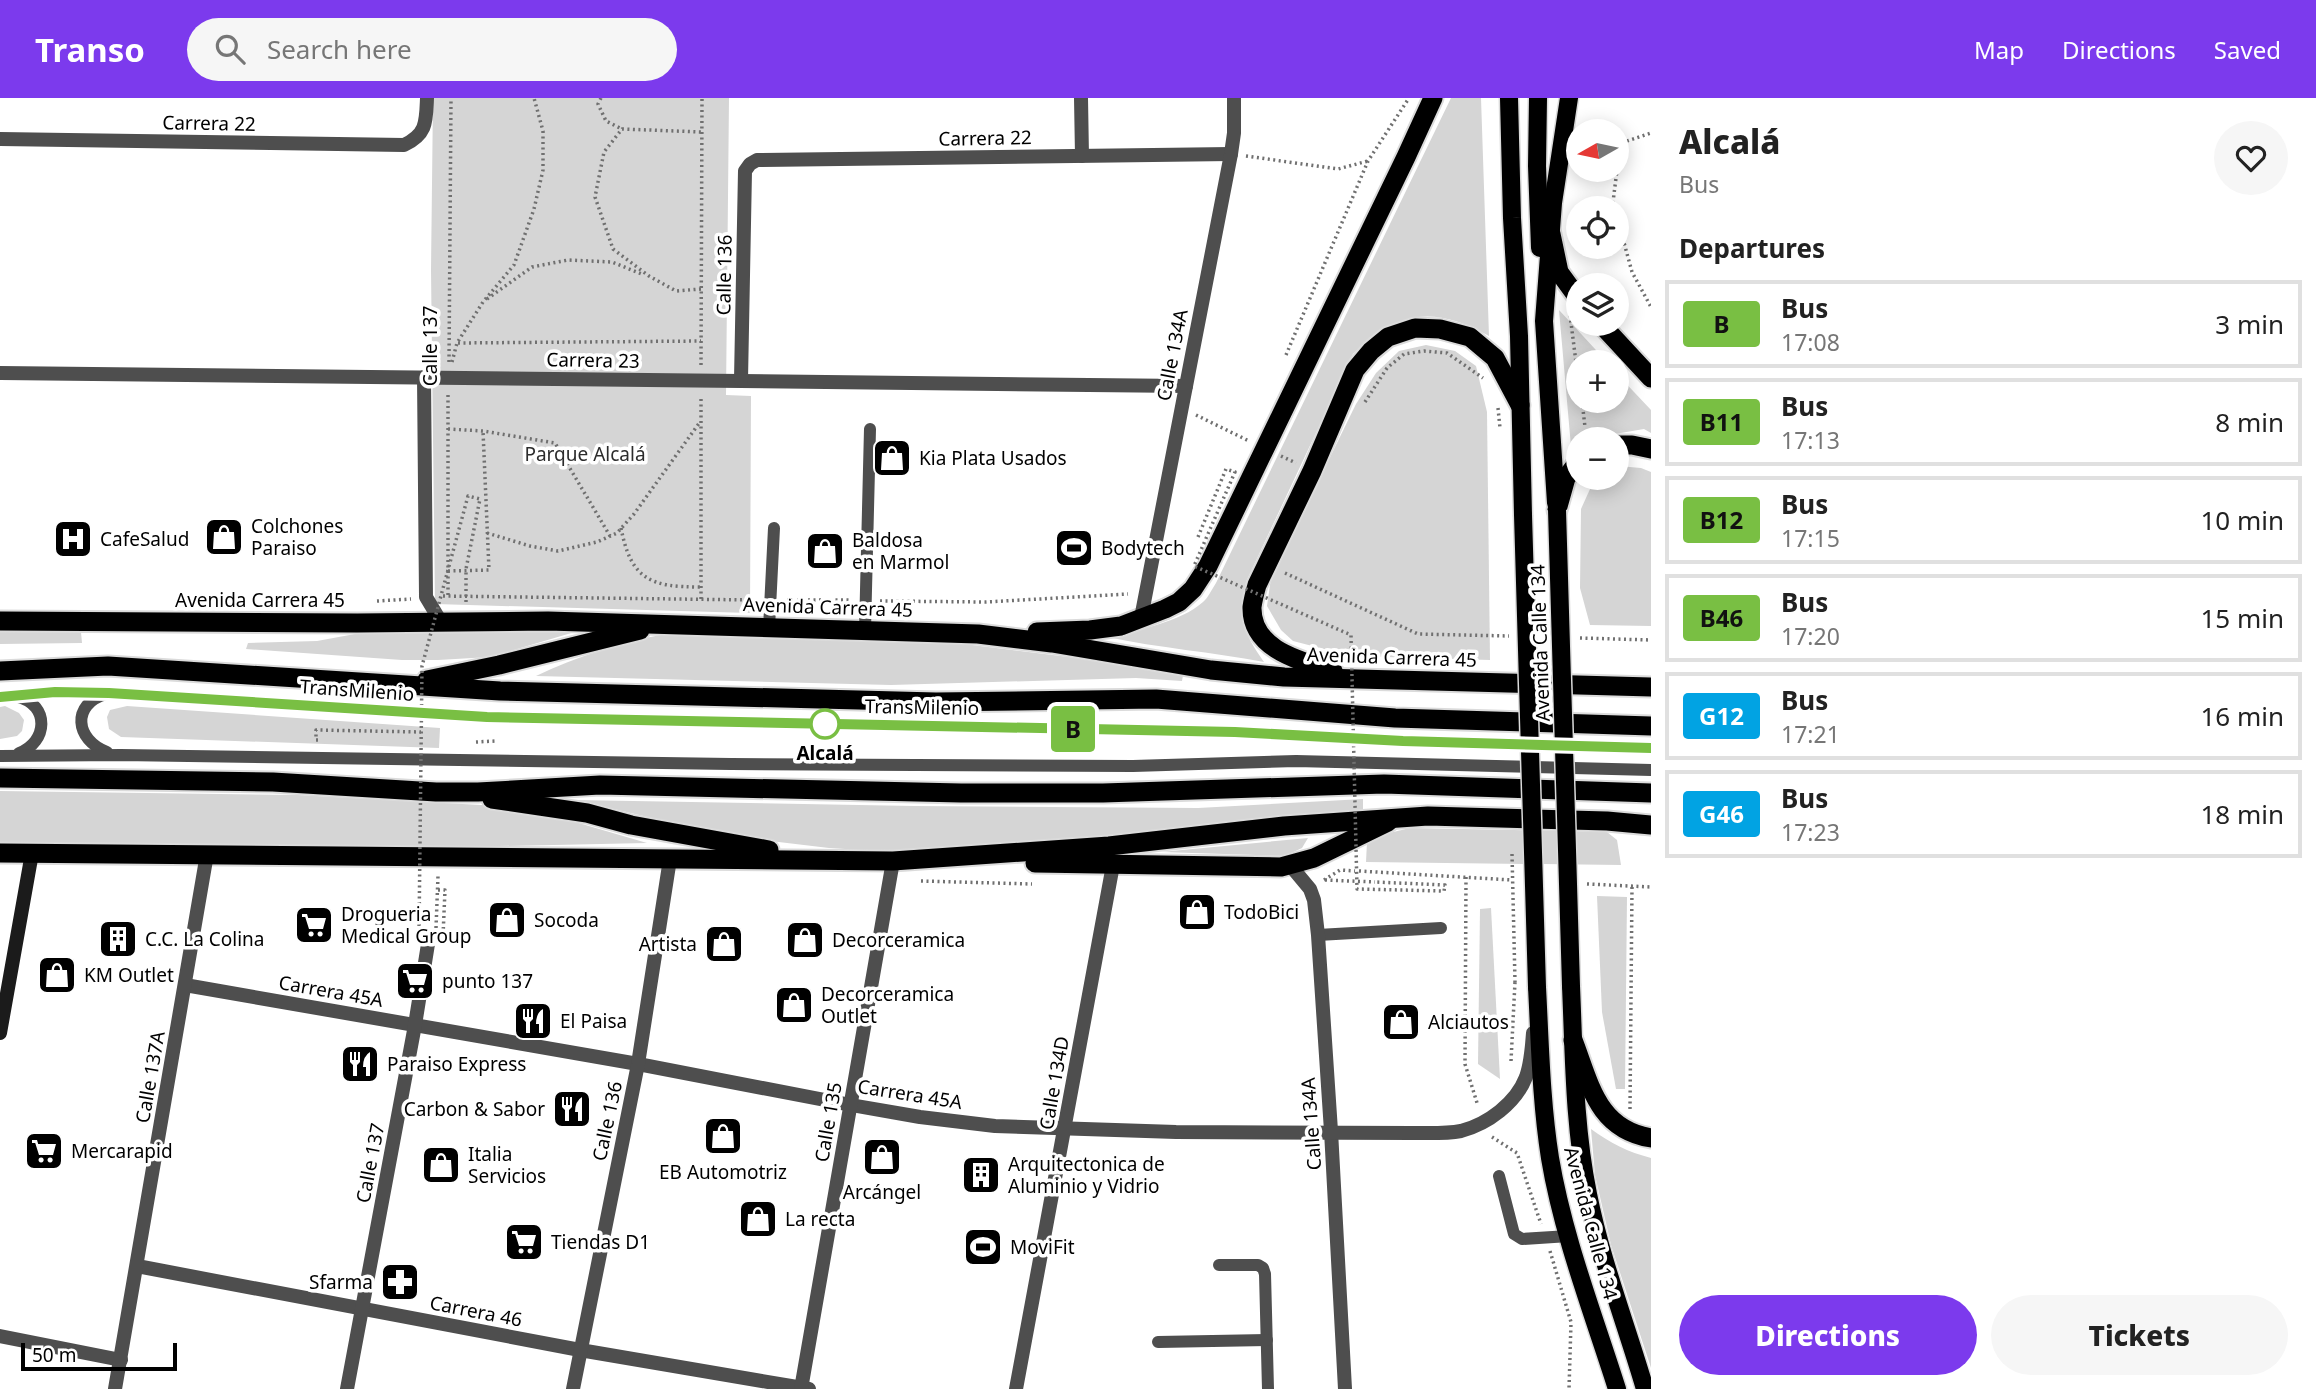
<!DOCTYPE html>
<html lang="en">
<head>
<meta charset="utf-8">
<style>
  :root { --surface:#fff; --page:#f6f6f6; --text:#222; --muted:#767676; --line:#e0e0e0; --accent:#7c3aed }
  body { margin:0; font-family:"Noto Sans",sans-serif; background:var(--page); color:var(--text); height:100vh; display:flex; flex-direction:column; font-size:26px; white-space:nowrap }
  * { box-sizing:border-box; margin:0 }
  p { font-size:23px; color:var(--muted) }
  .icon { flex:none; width:38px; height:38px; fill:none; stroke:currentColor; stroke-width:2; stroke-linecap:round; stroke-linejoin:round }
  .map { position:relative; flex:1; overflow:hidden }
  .panel { display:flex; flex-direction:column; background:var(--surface); width:665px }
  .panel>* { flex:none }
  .badge { padding:0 14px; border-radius:5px; font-size:24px; line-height:46px }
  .needle { width:46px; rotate:261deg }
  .tools { position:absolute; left:1566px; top:21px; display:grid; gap:14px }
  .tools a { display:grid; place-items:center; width:63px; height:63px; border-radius:50%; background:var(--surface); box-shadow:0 4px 18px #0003; font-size:35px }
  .scale { position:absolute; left:21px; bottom:18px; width:156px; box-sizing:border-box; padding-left:7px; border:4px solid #000; border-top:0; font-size:19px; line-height:24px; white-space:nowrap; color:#000; -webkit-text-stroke:5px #fff; paint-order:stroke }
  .map>.badge { position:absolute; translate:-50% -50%; box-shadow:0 0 0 4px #fff }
  h2 { padding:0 28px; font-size:26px; line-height:63px }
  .round { display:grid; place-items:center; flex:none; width:74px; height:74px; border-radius:37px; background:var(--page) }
  .headline { display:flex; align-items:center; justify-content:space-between; height:119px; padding:0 28px }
  h1 { font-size:33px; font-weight:800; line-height:52px }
  .button { display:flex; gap:14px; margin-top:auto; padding:14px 28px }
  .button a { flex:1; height:80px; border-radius:42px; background:var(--accent); color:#fff; font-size:28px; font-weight:800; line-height:80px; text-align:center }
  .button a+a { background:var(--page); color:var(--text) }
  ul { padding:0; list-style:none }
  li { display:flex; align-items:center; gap:21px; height:88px; margin:0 14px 10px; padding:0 14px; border:4px solid var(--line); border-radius:0px }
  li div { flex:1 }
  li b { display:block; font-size:26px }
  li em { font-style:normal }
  li .badge { min-width:77px; font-weight:700; text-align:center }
  header { display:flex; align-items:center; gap:42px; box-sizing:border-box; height:98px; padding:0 35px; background:var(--accent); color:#fff }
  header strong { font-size:33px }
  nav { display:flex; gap:38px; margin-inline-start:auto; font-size:24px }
  .search { width:490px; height:63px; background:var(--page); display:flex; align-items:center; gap:18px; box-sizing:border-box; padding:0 24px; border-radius:38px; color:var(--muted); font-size:26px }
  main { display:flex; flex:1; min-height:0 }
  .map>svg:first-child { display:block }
</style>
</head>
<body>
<header>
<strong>Transo</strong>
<div class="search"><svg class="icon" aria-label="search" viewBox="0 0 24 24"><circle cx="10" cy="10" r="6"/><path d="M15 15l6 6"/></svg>Search here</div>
<nav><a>Map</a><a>Directions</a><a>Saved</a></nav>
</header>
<main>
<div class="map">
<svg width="1651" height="1291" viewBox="0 0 1651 1291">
  <rect width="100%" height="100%" fill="#fff"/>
  <!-- green -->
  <g fill="#d5d5d5">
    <path d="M433 0H729L726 297 751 298 750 515 435 506 431 172Z"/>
    <path d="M1451 0H1481L1489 238C1433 207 1398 213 1353 256L1246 484C1241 524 1241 531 1264 564 1212 554 1159 550 1107 539 1135 533 1181 524 1203 504 1208 500 1212 491 1216 485Z"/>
    <path d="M1559 212 1607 264H1578V303H1617V276L1651 312V335L1644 331 1603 338 1598 341H1578V355L1572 360Z"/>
    <path d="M1426 247 1455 253 1476 268 1487 314 1490 562 1351 558 1293 543 1281 532 1267 508 1271 480 1356 306 1376 275 1399 253Z"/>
    <path d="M1618 368 1641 370 1651 374V528L1590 527 1580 490 1581 411 1595 380H1617Z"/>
    <path d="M578 533 490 559 438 562H402L246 551 248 545 317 543 355 536Z"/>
    <path d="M0 534H81L82 545 0 546Z"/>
    <path d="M665 536 964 546 1077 560 1183 577 1182 583 1136 580 891 587 536 578C578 558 620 545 665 536Z"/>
    <path d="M5 608 19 615 24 622 22 633 17 638 0 641V609Z"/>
    <path d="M127 608 440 630 439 650 121 639 109 631 107 619 110 612Z"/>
    <path d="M0 693 298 697 499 708 565 721 647 745 454 749 0 746Z"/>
    <path d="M1363 701V712L1190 728 1069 743 893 754 829 750 729 738 575 702 914 708 1198 710Z"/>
    <path d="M1410 730 1607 734 1617 742 1621 767 1366 764 1367 744 1385 736Z"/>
    <path d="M1308 740 1302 750 1285 758 1161 754Z"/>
    <path d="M1597 798 1627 799 1625 991H1616L1602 914Z"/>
    <path d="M1491 810 1500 981 1478 966 1480 811Z"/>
    <path d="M1591 1031C1610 1045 1628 1054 1651 1060V1270L1611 1147 1595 1077Z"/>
  </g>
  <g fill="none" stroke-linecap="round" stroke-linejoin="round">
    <defs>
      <g id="primary">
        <path d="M1509 0 1512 120 1519 238 1523 417"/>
        <path d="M1538 0 1537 68 1540 150"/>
        <path d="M1556 405 1544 223 1553 105 1569 0"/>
        <path d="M1571 888C1574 957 1574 1028 1588 1096 1601 1162 1626 1226 1645 1291"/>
        <path d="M1537 889C1540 945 1541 1003 1550 1060 1563 1138 1593 1215 1617 1291"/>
      </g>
      <g id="trunk">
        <path d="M1551 136 1559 174 1578 200"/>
        <path d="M1601 226 1651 280"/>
        <path d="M1617 347H1632L1651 351"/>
        <path d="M1557 412 1566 380 1578 364"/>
        <path d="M0 523 357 525 548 523 978 536 1052 545 1211 572 1284 579 1651 589"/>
        <path d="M1037 534 1090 532 1121 528 1165 511 1179 504 1193 491 1208 468 1406 59 1433 0"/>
        <path d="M0 573 108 568 500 593 936 604 1156 601 1395 620 1651 628"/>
        <path d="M1333 573C1301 563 1251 552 1252 509 1253 502 1255 494 1257 487L1312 373 1355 272 1371 253 1388 239 1415 230 1440 231 1470 239 1495 260 1520 307"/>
        <path d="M427 582 499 567 640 532"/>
        <path d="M0 680 273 684 436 694H478L600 687 961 695H1103L1384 686 1651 695"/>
        <path d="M492 701 587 715 631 727 769 752"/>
        <path d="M0 755 893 763 1109 748 1284 728 1428 718 1607 723 1651 727"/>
        <path d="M1035 765 1281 769 1314 760 1388 724"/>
        <path d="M1573 942C1590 986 1597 1031 1651 1040"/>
      </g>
    </defs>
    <!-- primary casing -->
    <use href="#primary" stroke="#dbdbdb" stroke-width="21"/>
    <!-- trunk casing -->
    <use href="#trunk" stroke="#dbdbdb" stroke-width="23"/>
    <!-- path -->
    <g stroke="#707070" stroke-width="3.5" stroke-dasharray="2 3.5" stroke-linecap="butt">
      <path d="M601 0 598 6 606 23 622 31"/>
      <path d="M1246 58 1338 71 1368 63"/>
      <path d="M1615 110 1613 104 1620 48 1624 44 1651 35"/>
      <path d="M1617 119 1632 174 1651 209"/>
      <path d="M701 191 676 193 649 178 613 151 595 99 604 54 622 31 702 34"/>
      <path d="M487 201 532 169 568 162 612 164 644 177"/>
      <path d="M1570 217 1578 280"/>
      <path d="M458 245 701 243"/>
      <path d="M1286 257 1368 63 1409 0"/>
      <path d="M449 264 451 0"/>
      <path d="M452 264 457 245 483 204 514 167 534 111 543 72V33L534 0"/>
      <path d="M701 267 702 0"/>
      <path d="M1582 303 1585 329"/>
      <path d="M1365 304 1387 270 1404 256 1424 253 1447 255 1483 280"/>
      <path d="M1498 310 1500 330"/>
      <path d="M1196 317 1249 343"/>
      <path d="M448 331 483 333 555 345 610 438"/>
      <path d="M1281 358 1296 365"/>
      <path d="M621 430C631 482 651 489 700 489"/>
      <path d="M487 435 530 448 558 453 597 444 617 435 634 416 700 324"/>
      <path d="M448 473 489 472 483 333"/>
      <path d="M1285 475 1418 536 1509 538"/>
      <path d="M448 497V296"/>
      <path d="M443 498 753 502"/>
      <path d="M701 501V299"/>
      <path d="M786 502H851"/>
      <path d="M377 503 411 501"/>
      <path d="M880 503 986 504 1128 496"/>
      <path d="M466 504V471"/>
      <path d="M1580 540 1651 542"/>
      <path d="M318 642H316V632L421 634"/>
      <path d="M476 644 495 643"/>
      <path d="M1359 773 1512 782"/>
      <path d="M1466 779 1465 966 1478 1008"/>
      <path d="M1324 782 1340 772 1355 773"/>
      <path d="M1325 782 1375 784"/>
      <path d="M921 783 1032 786"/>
      <path d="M1587 786 1651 789"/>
      <path d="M438 792H445L443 838"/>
      <path d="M436 830 438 778"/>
      <path d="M1511 963 1515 884"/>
      <path d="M1630 1011 1632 789"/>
      <path d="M1492 1039 1517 1055 1541 1126"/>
      <path d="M1550 1153 1571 1224 1569 1291"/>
    </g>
    <!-- service -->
    <g stroke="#4e4e4e" stroke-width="12">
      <path d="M769 530 774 430"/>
      <path d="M865 532 870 331"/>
      <path d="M106 596C71 606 75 642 107 654"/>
      <path d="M0 599 55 594 109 595 487 619 1235 634 1403 643 1651 650"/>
      <path d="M18 599C50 607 48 644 19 655"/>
      <path d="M0 658 121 657 731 666 1133 668 1296 663 1651 672"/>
      <path d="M1318 837 1441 830"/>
      <path d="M1499 1078 1514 1136 1522 1141 1569 1138"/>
      <path d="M1219 1167H1258L1263 1170 1265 1176 1268 1291"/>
      <path d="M1158 1244 1267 1242"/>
    </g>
    <!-- pedestrian -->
    <path stroke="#4e4e4e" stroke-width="14" d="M1081 0 1082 58"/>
    <!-- minor -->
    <g stroke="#4e4e4e" stroke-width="14">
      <path d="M0 41 404 47C427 36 426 24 427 0"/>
      <path d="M0 275 1186 288"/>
      <path d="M424 279 426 499 441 524"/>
      <path d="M741 282 745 73 750 66 757 62 1231 56"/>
      <path d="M1141 520 1231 56 1234 35V0"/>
      <path d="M1290 767 1310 791 1314 802 1318 837 1331 1033 1345 1291"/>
      <path d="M185 887 638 966 851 1007 920 1019 995 1028 1176 1034 1412 1035C1428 1035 1445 1036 1461 1033 1488 1026 1516 1005 1526 979 1531 965 1532 950 1533 935"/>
      <path d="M137 1168 580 1252 809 1291"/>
      <path d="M0 1238 121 1262"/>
      <path d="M115 1291 207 756"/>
      <path d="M347 1291 415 927 428 846"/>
      <path d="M573 1291 638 966 670 761"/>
      <path d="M801 1291 893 763"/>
      <path d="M1016 1291 1113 767"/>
    </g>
    <!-- secondary -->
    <path stroke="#1b1b1b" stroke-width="14" d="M0 935 32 755"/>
    <!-- primary -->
    <use href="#primary" stroke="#000" stroke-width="18"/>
    <!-- trunk -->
    <use href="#trunk" stroke="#000" stroke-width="19"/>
    <defs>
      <g id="primary-bridge">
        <path d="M1557 412 1571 888"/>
        <path d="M1523 417 1537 889"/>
      </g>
    </defs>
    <!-- primary-bridge casing -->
    <use href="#primary-bridge" stroke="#dbdbdb" stroke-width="21" stroke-linecap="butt"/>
    <!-- path-bridge -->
    <g stroke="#707070" stroke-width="3.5" stroke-dasharray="2 3.5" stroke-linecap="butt">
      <path d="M1198 439 1226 371 1235 374 1194 468 1351 537 1357 791 1444 793 1445 787 1375 784"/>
      <path d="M1512 756 1515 884"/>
      <path d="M435 833 419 834 422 568 468 398 480 401 466 471"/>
    </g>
    <!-- primary-bridge -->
    <use href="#primary-bridge" stroke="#000" stroke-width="18"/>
  </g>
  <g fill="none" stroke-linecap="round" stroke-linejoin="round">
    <defs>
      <path id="line" d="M0 599 55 594 109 595 487 619 1235 634 1403 643 1651 650"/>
    </defs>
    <!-- line casing -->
    <use href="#line" stroke="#fff" stroke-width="16"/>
    <!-- line -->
    <use href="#line" stroke="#79bf43" stroke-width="10"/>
  </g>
  <!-- icons -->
  <defs>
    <symbol id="shop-square" viewBox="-11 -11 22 22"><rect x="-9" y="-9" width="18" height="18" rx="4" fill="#000" stroke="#fff"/><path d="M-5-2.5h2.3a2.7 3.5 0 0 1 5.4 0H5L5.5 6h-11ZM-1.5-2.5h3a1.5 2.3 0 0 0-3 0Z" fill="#fff"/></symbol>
    <symbol id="hospital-square" viewBox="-11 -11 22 22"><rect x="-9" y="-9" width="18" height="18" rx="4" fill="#000" stroke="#fff"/><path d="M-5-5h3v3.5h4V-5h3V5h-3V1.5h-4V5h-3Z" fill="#fff"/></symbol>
    <symbol id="stadium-square" viewBox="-11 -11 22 22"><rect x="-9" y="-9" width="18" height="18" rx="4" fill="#000" stroke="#fff"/><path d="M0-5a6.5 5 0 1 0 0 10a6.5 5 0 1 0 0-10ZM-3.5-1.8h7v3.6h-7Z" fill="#fff"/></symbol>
    <symbol id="supermarket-square" viewBox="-11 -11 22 22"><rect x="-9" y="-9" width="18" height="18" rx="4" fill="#000" stroke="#fff"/><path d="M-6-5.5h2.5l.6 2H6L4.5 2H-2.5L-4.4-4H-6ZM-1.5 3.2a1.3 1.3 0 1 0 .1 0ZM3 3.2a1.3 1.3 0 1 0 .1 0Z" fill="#fff"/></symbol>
    <symbol id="building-square" viewBox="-11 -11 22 22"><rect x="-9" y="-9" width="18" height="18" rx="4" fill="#000" stroke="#fff"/><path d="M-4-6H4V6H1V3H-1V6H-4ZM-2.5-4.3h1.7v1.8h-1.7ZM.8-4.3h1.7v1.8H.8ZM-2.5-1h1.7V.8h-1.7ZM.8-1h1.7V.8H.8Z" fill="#fff"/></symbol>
    <symbol id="restaurant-square" viewBox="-11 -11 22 22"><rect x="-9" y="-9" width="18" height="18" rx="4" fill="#000" stroke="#fff"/><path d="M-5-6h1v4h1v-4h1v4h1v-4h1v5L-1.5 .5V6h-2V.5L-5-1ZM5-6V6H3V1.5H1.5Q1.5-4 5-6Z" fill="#fff"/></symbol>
    <symbol id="pharmacy-square" viewBox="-11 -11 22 22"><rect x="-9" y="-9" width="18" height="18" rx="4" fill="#000" stroke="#fff"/><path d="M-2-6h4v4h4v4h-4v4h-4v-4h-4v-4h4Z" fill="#fff"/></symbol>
  </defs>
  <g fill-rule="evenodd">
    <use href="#shop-square" x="870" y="338" width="44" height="44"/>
    <use href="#shop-square" x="202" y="417" width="44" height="44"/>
    <use href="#hospital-square" x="51" y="419" width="44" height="44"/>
    <use href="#stadium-square" x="1052" y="428" width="44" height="44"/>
    <use href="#shop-square" x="803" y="431" width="44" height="44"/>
    <use href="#shop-square" x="1175" y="792" width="44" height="44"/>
    <use href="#shop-square" x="485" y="800" width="44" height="44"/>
    <use href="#supermarket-square" x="292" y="805" width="44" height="44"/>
    <use href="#building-square" x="96" y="819" width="44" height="44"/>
    <use href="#shop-square" x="783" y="820" width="44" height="44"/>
    <use href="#shop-square" x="702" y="824" width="44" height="44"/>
    <use href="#shop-square" x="35" y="855" width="44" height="44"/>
    <use href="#supermarket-square" x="393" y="861" width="44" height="44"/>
    <use href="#shop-square" x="772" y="885" width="44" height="44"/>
    <use href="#restaurant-square" x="511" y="901" width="44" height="44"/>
    <use href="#shop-square" x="1379" y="902" width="44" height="44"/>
    <use href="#restaurant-square" x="338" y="944" width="44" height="44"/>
    <use href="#restaurant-square" x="550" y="989" width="44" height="44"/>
    <use href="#shop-square" x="701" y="1016" width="44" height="44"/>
    <use href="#supermarket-square" x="22" y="1031" width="44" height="44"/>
    <use href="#shop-square" x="860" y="1037" width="44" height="44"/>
    <use href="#shop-square" x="419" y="1045" width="44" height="44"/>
    <use href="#building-square" x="959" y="1055" width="44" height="44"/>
    <use href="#shop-square" x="736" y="1099" width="44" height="44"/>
    <use href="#supermarket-square" x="502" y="1122" width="44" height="44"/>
    <use href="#stadium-square" x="961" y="1127" width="44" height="44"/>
    <use href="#pharmacy-square" x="378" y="1162" width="44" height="44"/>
  </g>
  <!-- markers -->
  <circle fill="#fff" stroke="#79bf43" stroke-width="3.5" cx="825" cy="626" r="14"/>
  <g text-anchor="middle" stroke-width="7" stroke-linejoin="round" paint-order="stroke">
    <!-- street labels -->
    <g font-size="19" fill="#000" stroke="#fff">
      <text transform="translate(209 25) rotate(1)" y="7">Carrera 22</text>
      <text transform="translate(985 40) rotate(-1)" y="7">Carrera 22</text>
      <text transform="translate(724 177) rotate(-89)" y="7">Calle 136</text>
      <text transform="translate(430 248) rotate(-90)" y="7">Calle 137</text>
      <text transform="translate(1172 257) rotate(-79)" y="7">Calle 134A</text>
      <text transform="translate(593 262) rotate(1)" y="7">Carrera 23</text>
      <text x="260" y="509">Avenida Carrera 45</text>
      <text transform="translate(828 509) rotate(2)" y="7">Avenida Carrera 45</text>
      <text transform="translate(1540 545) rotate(-92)" y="7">Avenida Calle 134</text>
      <text transform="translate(1392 559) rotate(2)" y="7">Avenida Carrera 45</text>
      <text transform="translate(357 592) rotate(4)" y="7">TransMilenio</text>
      <text transform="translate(922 609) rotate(1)" y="7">TransMilenio</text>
      <text transform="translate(331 893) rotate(10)" y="7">Carrera 45A</text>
      <text transform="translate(150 979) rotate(-80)" y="7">Calle 137A</text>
      <text transform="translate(1054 985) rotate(-80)" y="7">Calle 134D</text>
      <text transform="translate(910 996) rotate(9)" y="7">Carrera 45A</text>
      <text transform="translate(607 1023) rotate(-78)" y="7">Calle 136</text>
      <text transform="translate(828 1024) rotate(-80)" y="7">Calle 135</text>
      <text transform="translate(1311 1026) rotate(-94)" y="7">Calle 134A</text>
      <text transform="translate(370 1065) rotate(-79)" y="7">Calle 137</text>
      <text transform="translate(1591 1125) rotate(75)" y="7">Avenida Calle 134</text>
      <text transform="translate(476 1213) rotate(11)" y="7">Carrera 46</text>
    </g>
    <!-- park labels -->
    <g font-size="19" fill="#2c2c2c" stroke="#fff">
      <text x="585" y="363">Parque Alcalá</text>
    </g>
    <!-- poi labels -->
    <g font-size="19" fill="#000" stroke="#fff" text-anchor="start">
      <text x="919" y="367">Kia Plata Usados</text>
      <text x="251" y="435">Colchones<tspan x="251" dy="22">Paraiso</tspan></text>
      <text x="100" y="448">CafeSalud</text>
      <text x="852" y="449">Baldosa<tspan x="852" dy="22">en Marmol</tspan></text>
      <text x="1101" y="457">Bodytech</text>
      <text x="1224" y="821">TodoBici</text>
      <text x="341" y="823">Drogueria<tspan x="341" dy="22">Medical Group</tspan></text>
      <text x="534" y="829">Socoda</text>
      <text x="145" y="848">C.C. La Colina</text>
      <text x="832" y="849">Decorceramica</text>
      <text x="697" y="853" text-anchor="end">Artista</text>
      <text x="84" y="884">KM Outlet</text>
      <text x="442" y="890">punto 137</text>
      <text x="821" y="903">Decorceramica<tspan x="821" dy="22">Outlet</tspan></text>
      <text x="560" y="930">El Paisa</text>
      <text x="1428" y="931">Alciautos</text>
      <text x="387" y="973">Paraiso Express</text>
      <text x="545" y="1018" text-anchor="end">Carbon &amp; Sabor</text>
      <text x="71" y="1060">Mercarapid</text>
      <text x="468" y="1063">Italia<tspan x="468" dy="22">Servicios</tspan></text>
      <text x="1008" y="1073">Arquitectonica de<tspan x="1008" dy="22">Aluminio y Vidrio</tspan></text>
      <text x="723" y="1081" text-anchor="middle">EB Automotriz</text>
      <text x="882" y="1101" text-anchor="middle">Arcángel</text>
      <text x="785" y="1128">La recta</text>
      <text x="551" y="1151">Tiendas D1</text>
      <text x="1010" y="1156">MoviFit</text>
      <text x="373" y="1191" text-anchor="end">Sfarma</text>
    </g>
    <!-- stop labels -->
    <g font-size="19" font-weight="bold" fill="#000" stroke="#fff">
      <text x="825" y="662">Alcalá</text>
    </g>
  </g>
</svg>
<div class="tools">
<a><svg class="needle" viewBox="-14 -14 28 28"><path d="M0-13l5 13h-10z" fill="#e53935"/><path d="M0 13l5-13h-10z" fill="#767676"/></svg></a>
<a><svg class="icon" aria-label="locate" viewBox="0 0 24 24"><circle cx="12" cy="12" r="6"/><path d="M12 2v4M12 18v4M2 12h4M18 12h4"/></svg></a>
<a><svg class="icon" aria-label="layers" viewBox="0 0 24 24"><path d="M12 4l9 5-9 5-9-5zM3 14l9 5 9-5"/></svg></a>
<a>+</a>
<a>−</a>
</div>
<div class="scale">50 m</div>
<b class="badge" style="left:1073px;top:631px;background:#79bf43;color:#111">B</b>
</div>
<section class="panel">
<div class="headline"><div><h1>Alcalá</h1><p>Bus</p></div><a class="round"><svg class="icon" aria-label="heart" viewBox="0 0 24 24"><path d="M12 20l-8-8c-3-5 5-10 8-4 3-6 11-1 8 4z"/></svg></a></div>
<h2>Departures</h2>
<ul>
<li><span class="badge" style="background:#79bf43;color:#111">B</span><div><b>Bus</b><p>17:08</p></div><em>3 min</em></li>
<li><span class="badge" style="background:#79bf43;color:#111">B11</span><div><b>Bus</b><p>17:13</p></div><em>8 min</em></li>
<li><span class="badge" style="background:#79bf43;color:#111">B12</span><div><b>Bus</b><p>17:15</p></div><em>10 min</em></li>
<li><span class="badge" style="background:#79bf43;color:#111">B46</span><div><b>Bus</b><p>17:20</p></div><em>15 min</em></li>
<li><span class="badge" style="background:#01a3e3;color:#fff">G12</span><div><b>Bus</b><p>17:21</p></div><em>16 min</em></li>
<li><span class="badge" style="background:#01a3e3;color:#fff">G46</span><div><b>Bus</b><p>17:23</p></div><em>18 min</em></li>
</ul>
<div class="button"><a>Directions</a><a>Tickets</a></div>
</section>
</main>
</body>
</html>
